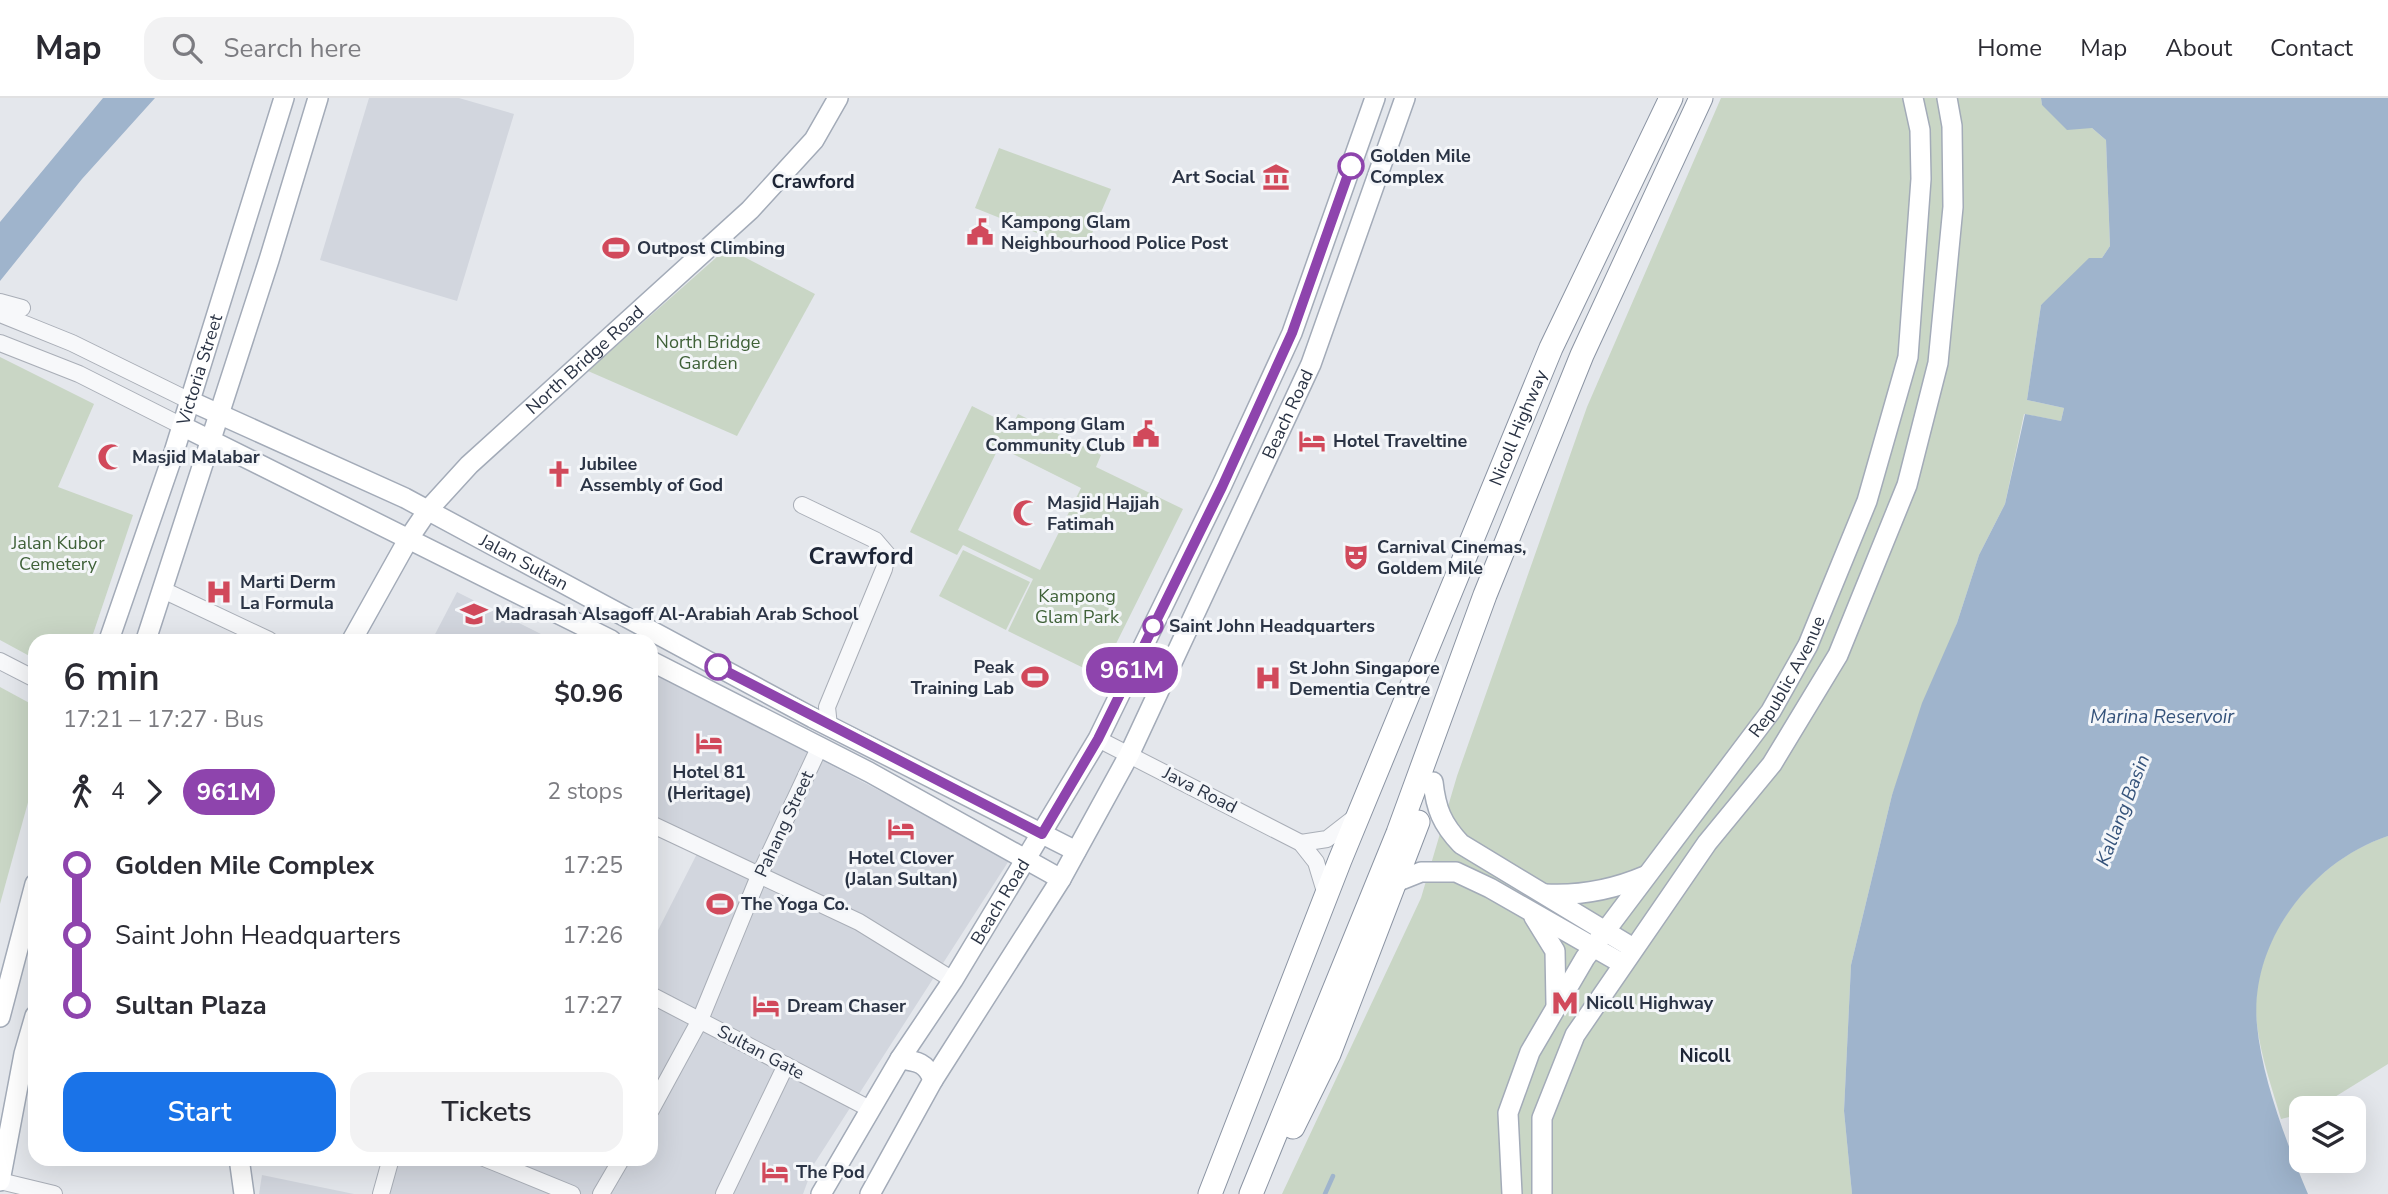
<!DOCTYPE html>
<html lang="en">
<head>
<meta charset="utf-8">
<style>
  :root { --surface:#fff; --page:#f2f2f3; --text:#2b2b33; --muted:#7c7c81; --line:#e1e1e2; --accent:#1a73e8 }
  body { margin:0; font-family:"Nunito Sans",sans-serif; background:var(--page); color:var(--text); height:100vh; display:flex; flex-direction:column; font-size:26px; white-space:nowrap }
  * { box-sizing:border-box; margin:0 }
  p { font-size:23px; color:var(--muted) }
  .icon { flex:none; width:38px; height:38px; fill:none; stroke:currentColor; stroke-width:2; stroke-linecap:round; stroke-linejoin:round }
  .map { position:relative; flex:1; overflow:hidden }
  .sheet { position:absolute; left:28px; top:536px; width:630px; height:532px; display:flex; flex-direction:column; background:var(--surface); border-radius:21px; box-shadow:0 7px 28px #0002 }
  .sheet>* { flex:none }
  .badge { padding:0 14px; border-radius:23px; font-size:24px; line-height:46px }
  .fabs { position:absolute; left:2289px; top:998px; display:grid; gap:14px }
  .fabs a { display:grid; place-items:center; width:77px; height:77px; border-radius:14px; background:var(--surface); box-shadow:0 7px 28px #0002; font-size:35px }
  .map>.badge { position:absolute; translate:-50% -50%; box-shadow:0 0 0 4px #fff }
  .legs { display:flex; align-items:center; gap:10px; height:77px; padding:0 35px; font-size:23px }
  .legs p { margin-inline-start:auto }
  .overview { display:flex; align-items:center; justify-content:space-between; height:119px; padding:0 35px }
  h1 { font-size:38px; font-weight:600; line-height:52px }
  .action { display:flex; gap:14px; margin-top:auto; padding:14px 35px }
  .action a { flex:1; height:80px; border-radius:21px; background:var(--accent); color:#fff; font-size:28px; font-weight:600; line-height:80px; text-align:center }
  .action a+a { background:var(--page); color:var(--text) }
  ul { padding:0 35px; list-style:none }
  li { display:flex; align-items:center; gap:24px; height:70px; font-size:26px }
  li i { display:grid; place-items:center; width:10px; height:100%; margin:0 9px; background:currentColor }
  li i::after { content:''; width:18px; height:18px; margin:-9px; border:5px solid; border-radius:50%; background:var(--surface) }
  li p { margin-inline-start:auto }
  li:first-child i { background:linear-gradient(#0000 50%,currentColor 0) }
  li:last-child i { background:linear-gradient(currentColor 50%,#0000 0) }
  header { display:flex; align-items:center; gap:42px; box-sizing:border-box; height:98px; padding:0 35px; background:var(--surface); border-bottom:2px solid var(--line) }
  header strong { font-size:33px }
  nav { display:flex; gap:38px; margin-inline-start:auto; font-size:24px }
  .search { width:490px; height:63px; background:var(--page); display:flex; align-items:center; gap:18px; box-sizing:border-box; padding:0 24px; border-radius:21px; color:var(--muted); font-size:26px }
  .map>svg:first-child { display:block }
</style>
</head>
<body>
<header>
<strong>Map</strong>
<div class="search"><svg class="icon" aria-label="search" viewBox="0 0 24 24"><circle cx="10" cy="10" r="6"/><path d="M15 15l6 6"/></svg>Search here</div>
<nav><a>Home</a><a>Map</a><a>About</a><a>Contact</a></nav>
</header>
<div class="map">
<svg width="2388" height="1096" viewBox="0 0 2388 1096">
  <rect width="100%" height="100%" fill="#e4e7ec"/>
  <!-- built -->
  <g fill="#d2d6de">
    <path d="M369 0H459L514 16 457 203 320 162Z"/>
    <path d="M457 494 547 539 545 542H432Z"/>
    <path d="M651 573 1010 761 814 1066 803 1096H372L389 1061 651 1060V846L704 742 651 717Z"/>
    <path d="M262 1077 354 1096H259Z"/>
  </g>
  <!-- green -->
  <g fill="#c9d6c5" fill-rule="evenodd">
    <path d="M1721 0H2041L2042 7 2092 30 2106 42 2110 148 2102 160 2041 207 2027 302 2064 310 2061 323 2024 316 2005 406 1979 457 1957 525 1892 697 1851 867 1844 1013 1852 1096H1282L1421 800 1457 678 1587 309Z"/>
    <path d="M999 50 1111 91 1084 154 975 110Z"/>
    <path d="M727 150 815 196 737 338 588 273Z"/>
    <path d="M0 259 94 306 58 389 133 417 91 542H35V561L0 542Z"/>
    <path d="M972 308 1012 328 1018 316 1101 357 1096 369 1183 411 1100 578 1008 533 1033 481 963 447 957 457 910 434ZM999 349 1081 390 1040 472 958 432Z"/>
    <path d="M963 452 1030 484 1006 532 939 498Z"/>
    <path d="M0 589 35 608V679L0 806Z"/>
    <path d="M2388 738V966L2317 1010H2301V1016L2281 1021C2272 990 2261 959 2257 927 2247 845 2313 762 2388 738Z"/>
  </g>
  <!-- water -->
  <g fill="#9fb4cc">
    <path d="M103 0H155L82 81 0 183V124Z"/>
    <path d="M2041 0H2388V738C2312 763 2249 844 2257 927 2262 981 2287 1046 2308 1096H1852L1844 1013 1851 867 1892 697 1922 605 1957 525 1979 457 2005 406 2025 316 2061 323 2064 310 2027 302 2041 207 2089 160H2102L2110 148 2106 42 2092 30 2067 32 2042 7Z"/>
  </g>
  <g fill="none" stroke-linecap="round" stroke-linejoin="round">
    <!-- stream -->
    <path stroke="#9fb4cc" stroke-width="4.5" d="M1325 1096 1333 1078"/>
    <defs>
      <g id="minor">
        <path d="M0 204 22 210"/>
        <path d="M0 216 72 245 190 303"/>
        <path d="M0 245 79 276 182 328"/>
        <path d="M802 407 875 442 887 456 884 471 827 609 829 628"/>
        <path d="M163 492 269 542"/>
        <path d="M0 563 35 581"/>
        <path d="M1098 641 1301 745 1316 764 1326 797"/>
        <path d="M651 726 859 824 953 882"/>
        <path d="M1301 745 1327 741 1354 720"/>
        <path d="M651 897 870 1011"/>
        <path d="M651 1012 700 922 759 778 820 648"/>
        <path d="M484 1060 572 1096"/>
        <path d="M0 1083 54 1096"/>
        <path d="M381 1096 391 1060"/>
        <path d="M601 1096 622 1060"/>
        <path d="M724 1096 786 967"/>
      </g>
      <g id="major">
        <path id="s1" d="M190 303 405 400 813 620 1076 753"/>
        <path d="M182 328 611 542"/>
        <path id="s2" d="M109 542 174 354 284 0"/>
        <path d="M146 542 269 162 318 0"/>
        <path id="s3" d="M352 542 409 440 428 412 469 367 750 112 814 42 838 0"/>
        <path d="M651 563 869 674 1061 781"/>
        <path d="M1433 684C1436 711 1442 726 1461 746L1633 850"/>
        <path d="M1396 784 1421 774H1456L1490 790 1623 866"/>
        <path d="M1545 796C1581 798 1612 792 1645 778"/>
        <path d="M1534 819 1555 853 1556 906"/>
        <path d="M0 919 35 786"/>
        <path d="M900 961C917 963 927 965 933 982"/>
        <path d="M239 1060 244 1096"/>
        <path d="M0 1083 24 956 35 918"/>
        <path id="s4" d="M821 1096 900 961 953 882 1098 641 1221 389 1292 235 1375 0"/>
        <path id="s5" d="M870 1096 933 982 1061 781 1129 657 1311 266 1405 0"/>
        <path id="s6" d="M1512 1096 1508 1015 1530 954 1585 860 1771 613 1808 547 1867 403 1908 259 1921 81 1920 32 1913 0"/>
        <path d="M1542 1096V1020L1575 937 1707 745 1772 666 1838 557 1907 387 1938 265 1953 109 1952 28 1947 0"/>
      </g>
      <g id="highway">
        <path d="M1293 1029 1329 956 1418 724"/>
        <path id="s7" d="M1210 1096 1340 762 1551 250 1671 0"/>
        <path d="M1251 1096 1398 735 1485 497 1582 257 1701 0"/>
      </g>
    </defs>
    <!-- minor casing -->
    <use href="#minor" stroke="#a9aeb7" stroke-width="18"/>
    <!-- major casing -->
    <use href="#major" stroke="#a3abb8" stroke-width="22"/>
    <!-- highway casing -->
    <use href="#highway" stroke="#8b94a3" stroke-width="25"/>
    <!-- minor -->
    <use href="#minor" stroke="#f7f8fa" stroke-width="16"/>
    <!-- major -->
    <use href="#major" stroke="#fff" stroke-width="19"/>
    <!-- highway -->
    <use href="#highway" stroke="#fff" stroke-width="23"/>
  </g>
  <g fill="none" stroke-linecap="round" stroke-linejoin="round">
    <defs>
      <path id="line-1" d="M718 569 1042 736 1098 641 1222 389 1292 235 1351 68"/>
    </defs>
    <!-- line-1 casing -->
    <use href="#line-1" stroke="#fff" stroke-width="16"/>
    <!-- line-1 -->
    <use href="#line-1" stroke="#8e44ad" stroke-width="10"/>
  </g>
  <!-- icons -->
  <defs>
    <symbol id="museum-bare" viewBox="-9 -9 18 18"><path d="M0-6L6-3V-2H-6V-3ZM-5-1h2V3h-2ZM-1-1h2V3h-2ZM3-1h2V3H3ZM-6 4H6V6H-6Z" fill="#d1495b" stroke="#f4f6f9" stroke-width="2.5" paint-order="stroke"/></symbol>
    <symbol id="civic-bare" viewBox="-9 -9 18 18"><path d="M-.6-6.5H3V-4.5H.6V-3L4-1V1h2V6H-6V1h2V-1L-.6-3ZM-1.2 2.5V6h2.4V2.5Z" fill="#d1495b" stroke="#f4f6f9" stroke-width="2.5" paint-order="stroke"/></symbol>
    <symbol id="stadium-bare" viewBox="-9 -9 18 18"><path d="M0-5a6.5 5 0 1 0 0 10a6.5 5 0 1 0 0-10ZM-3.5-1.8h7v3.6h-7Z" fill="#d1495b" stroke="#f4f6f9" stroke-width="2.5" paint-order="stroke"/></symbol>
    <symbol id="hotel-bare" viewBox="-9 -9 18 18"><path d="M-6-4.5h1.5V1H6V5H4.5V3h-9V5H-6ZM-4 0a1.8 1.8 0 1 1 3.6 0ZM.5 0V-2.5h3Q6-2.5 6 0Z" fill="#d1495b" stroke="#f4f6f9" stroke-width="2.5" paint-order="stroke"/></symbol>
    <symbol id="mosque-bare" viewBox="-9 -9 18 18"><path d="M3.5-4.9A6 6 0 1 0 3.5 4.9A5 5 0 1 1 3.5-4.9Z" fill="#d1495b" stroke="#f4f6f9" stroke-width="2.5" paint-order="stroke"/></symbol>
    <symbol id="church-bare" viewBox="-9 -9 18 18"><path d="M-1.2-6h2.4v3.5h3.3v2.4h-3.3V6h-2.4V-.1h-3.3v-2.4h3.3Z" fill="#d1495b" stroke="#f4f6f9" stroke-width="2.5" paint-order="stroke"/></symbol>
    <symbol id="theatre-bare" viewBox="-9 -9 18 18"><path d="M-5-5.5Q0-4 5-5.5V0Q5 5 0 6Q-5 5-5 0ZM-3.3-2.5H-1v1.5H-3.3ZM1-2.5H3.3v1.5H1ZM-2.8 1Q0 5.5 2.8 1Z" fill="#d1495b" stroke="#f4f6f9" stroke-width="2.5" paint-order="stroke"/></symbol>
    <symbol id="hospital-bare" viewBox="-9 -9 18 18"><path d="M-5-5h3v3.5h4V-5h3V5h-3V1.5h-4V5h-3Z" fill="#d1495b" stroke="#f4f6f9" stroke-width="2.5" paint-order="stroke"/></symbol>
    <symbol id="university-bare" viewBox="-9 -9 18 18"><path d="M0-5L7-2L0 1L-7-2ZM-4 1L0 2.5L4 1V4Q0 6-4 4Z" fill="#d1495b" stroke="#f4f6f9" stroke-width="2.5" paint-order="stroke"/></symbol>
    <symbol id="metro-bare" viewBox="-9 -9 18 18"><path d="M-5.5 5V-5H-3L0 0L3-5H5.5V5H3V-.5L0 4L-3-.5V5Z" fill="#d1495b" stroke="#f4f6f9" stroke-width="2.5" paint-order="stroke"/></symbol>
  </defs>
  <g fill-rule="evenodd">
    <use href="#museum-bare" x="1257" y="60" width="38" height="38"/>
    <use href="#civic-bare" x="961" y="115" width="38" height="38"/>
    <use href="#stadium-bare" x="597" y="131" width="38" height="38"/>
    <use href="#civic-bare" x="1127" y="317" width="38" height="38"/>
    <use href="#hotel-bare" x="1293" y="324" width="38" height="38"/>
    <use href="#mosque-bare" x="92" y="340" width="38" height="38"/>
    <use href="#church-bare" x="540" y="357" width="38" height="38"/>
    <use href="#mosque-bare" x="1007" y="396" width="38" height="38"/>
    <use href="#theatre-bare" x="1337" y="440" width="38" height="38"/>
    <use href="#hospital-bare" x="200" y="475" width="38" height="38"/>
    <use href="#university-bare" x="455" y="497" width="38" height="38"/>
    <use href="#stadium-bare" x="1016" y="560" width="38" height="38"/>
    <use href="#hospital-bare" x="1249" y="561" width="38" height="38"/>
    <use href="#hotel-bare" x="690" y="626" width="38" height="38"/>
    <use href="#hotel-bare" x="882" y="712" width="38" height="38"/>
    <use href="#stadium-bare" x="701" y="787" width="38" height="38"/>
    <use href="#metro-bare" x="1546" y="886" width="38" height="38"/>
    <use href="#hotel-bare" x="747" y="889" width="38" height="38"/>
    <use href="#hotel-bare" x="756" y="1055" width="38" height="38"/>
  </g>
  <!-- markers -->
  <g fill="#fff" stroke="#8e44ad" stroke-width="3.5">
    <circle cx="1351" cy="68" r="12"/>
    <circle cx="1153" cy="528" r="9"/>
    <circle cx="718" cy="569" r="12"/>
  </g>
  <g text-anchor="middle" stroke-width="6" stroke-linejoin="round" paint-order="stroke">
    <!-- stop labels -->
    <g font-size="18" font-weight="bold" fill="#2b3445" stroke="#f4f6f9" text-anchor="start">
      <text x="1370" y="64">Golden Mile<tspan x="1370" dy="21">Complex</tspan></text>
      <text x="1169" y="534">Saint John Headquarters</text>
    </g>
    <!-- poi labels -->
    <g font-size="18" font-weight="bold" fill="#2b3445" stroke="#f4f6f9" text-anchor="start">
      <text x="1255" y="85" text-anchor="end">Art Social</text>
      <text x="1001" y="130">Kampong Glam<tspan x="1001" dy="21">Neighbourhood Police Post</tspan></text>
      <text x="637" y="156">Outpost Climbing</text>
      <text x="1125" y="332" text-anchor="end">Kampong Glam<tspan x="1125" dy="21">Community Club</tspan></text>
      <text x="1333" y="349">Hotel Traveltine</text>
      <text x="132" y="365">Masjid Malabar</text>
      <text x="580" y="372">Jubilee<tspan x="580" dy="21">Assembly of God</tspan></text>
      <text x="1047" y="411">Masjid Hajjah<tspan x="1047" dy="21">Fatimah</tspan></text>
      <text x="1377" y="455">Carnival Cinemas,<tspan x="1377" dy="21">Goldem Mile</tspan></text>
      <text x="240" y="490">Marti Derm<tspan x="240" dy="21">La Formula</tspan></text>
      <text x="495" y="522">Madrasah Alsagoff Al-Arabiah Arab School</text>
      <text x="1014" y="575" text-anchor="end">Peak<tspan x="1014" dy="21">Training Lab</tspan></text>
      <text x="1289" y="576">St John Singapore<tspan x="1289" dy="21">Dementia Centre</tspan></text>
      <text x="709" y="680" text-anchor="middle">Hotel 81<tspan x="709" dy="21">(Heritage)</tspan></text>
      <text x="901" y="766" text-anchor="middle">Hotel Clover<tspan x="901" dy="21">(Jalan Sultan)</tspan></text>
      <text x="741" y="812">The Yoga Co.</text>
      <text x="1586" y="911">Nicoll Highway</text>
      <text x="787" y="914">Dream Chaser</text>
      <text x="796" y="1080">The Pod</text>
    </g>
    <!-- park labels -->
    <g font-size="18" fill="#3f6138" stroke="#f4f6f9">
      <text x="708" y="250">North Bridge<tspan x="708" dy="21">Garden</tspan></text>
      <text x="58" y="451">Jalan Kubor<tspan x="58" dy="21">Cemetery</tspan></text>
      <text x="1077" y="504">Kampong<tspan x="1077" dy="21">Glam Park</tspan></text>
    </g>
    <!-- street labels -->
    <g font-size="18" fill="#2b3445" stroke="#f4f6f9">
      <text dy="6" stroke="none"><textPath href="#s3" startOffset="368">North Bridge Road</textPath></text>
      <text dy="6" stroke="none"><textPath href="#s2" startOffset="285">Victoria Street</textPath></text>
      <text dy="6" stroke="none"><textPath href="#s5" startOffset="886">Beach Road</textPath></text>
      <text dy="6" stroke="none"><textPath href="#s7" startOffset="826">Nicoll Highway</textPath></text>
      <text dy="6" stroke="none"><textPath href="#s1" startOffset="371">Jalan Sultan</textPath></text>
      <text dy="6" stroke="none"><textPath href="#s6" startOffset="602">Republic Avenue</textPath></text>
      <text transform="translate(1200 692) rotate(27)" y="6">Java Road</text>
      <text transform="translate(784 726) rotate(-65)" y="6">Pahang Street</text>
      <text dy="6" stroke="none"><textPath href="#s4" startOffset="343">Beach Road</textPath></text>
      <text transform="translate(761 954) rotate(28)" y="6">Sultan Gate</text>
    </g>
    <!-- neighbourhood labels -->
    <g font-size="19" font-weight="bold" fill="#1d2536" stroke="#f4f6f9">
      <text x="813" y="90">Crawford</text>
      <text x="1705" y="964">Nicoll</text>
    </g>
    <!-- water labels -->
    <g font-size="19" font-style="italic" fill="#34527a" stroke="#f4f6f9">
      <text x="2162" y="625">Marina Reservoir</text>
      <text transform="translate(2122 712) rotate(-69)" y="7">Kallang Basin</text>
    </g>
    <!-- district labels -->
    <g font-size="24" font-weight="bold" fill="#1d2536" stroke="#f4f6f9">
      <text x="861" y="466">Crawford</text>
    </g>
  </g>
</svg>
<div class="fabs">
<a><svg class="icon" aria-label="layers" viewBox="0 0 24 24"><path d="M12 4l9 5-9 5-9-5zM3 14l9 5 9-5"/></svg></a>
</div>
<b class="badge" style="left:1132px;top:572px;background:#8e44ad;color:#fff">961M</b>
<section class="sheet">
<div class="overview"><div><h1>6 min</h1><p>17:21 – 17:27 · Bus</p></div><b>$0.96</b></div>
<div class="legs"><svg class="icon" aria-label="walk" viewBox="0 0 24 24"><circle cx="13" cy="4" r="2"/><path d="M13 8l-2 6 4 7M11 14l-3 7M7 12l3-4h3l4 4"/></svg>4<svg class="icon" aria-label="forward" viewBox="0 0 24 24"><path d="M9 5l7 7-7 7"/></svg><b class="badge" style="background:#8e44ad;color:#fff">961M</b><p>2 stops</p></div>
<ul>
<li><i style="color:#8e44ad"></i><b>Golden Mile Complex</b><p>17:25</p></li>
<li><i style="color:#8e44ad"></i><span>Saint John Headquarters</span><p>17:26</p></li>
<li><i style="color:#8e44ad"></i><b>Sultan Plaza</b><p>17:27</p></li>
</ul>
<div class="action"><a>Start</a><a>Tickets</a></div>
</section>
</div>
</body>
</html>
